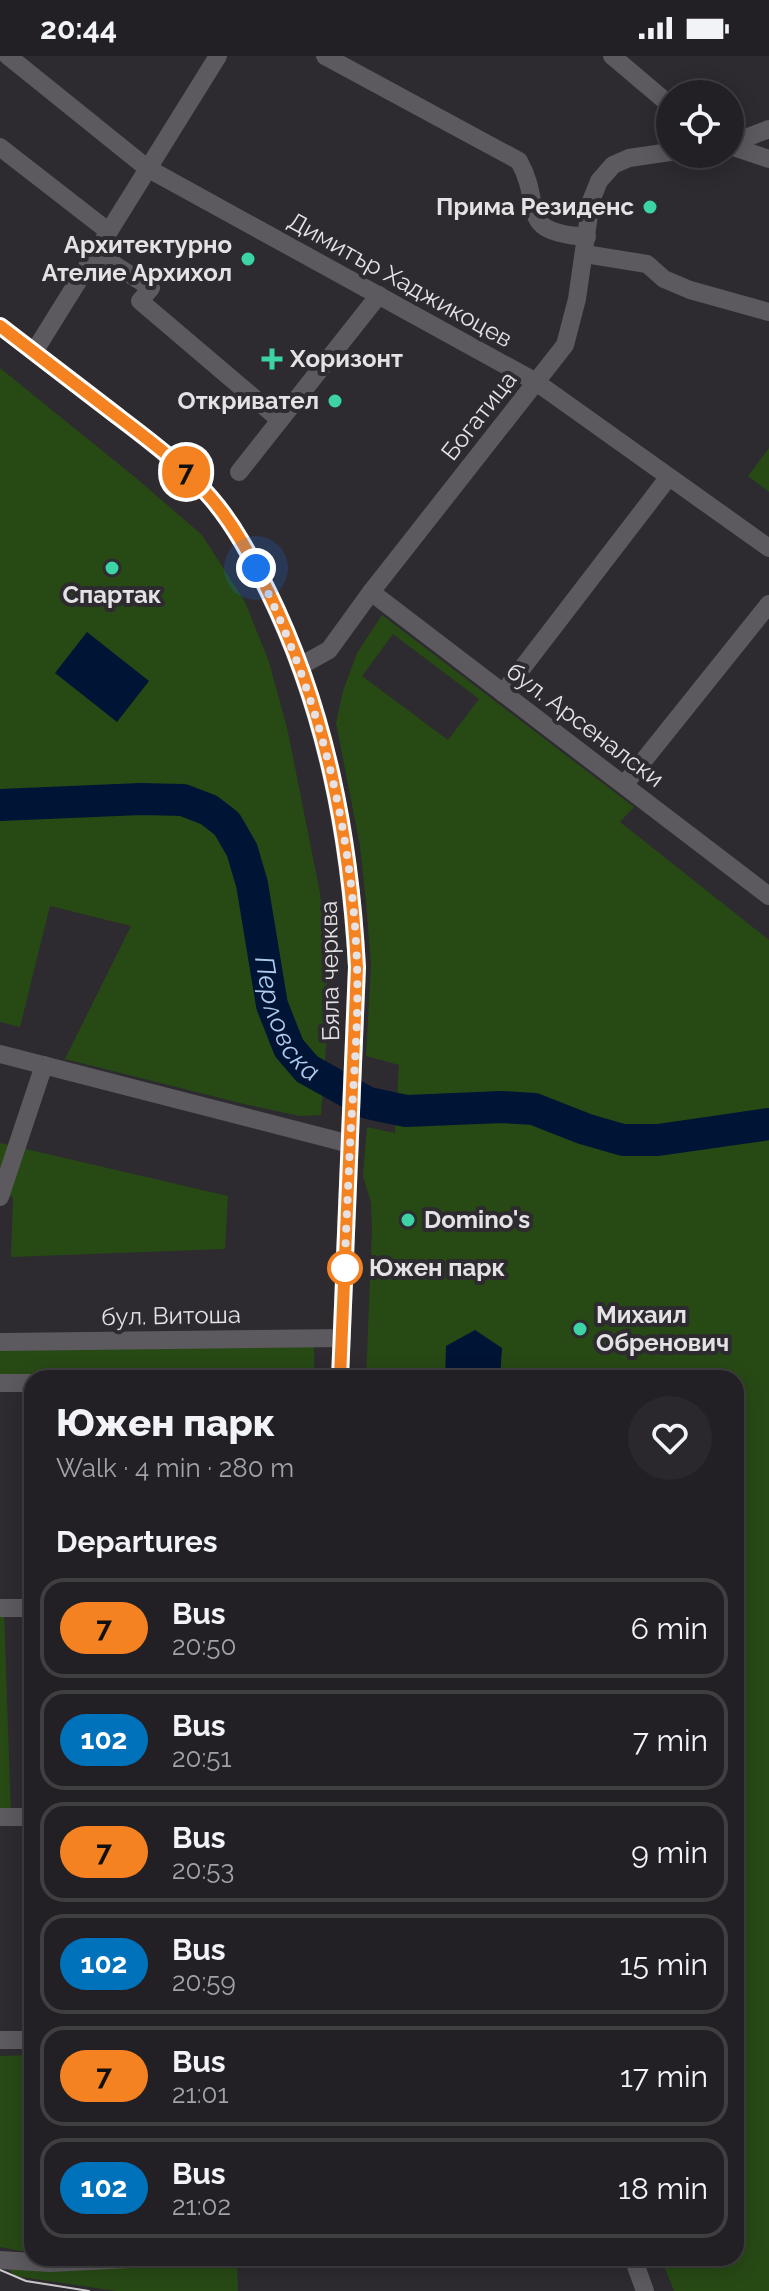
<!DOCTYPE html>
<html lang="en">
<head>
<meta charset="utf-8">
<style>
  :root { --surface:#222024; --page:#2a282c; --text:#f1f3f6; --muted:#a2a3a6; --line:#3f3e41 }
  body { margin:0; font-family:Raleway,sans-serif; background:var(--page); color:var(--text); height:100vh; display:flex; flex-direction:column; font-size:30px; white-space:nowrap }
  * { box-sizing:border-box; margin:0 }
  p { font-size:26px; color:var(--muted) }
  .icon { flex:none; width:44px; height:44px; fill:none; stroke:currentColor; stroke-width:2; stroke-linecap:round; stroke-linejoin:round }
  .map { position:relative; flex:1; overflow:hidden }
  .side { position:absolute; left:24px; top:1314px; width:720px; height:896px; display:flex; flex-direction:column; background:var(--surface); border-radius:24px; box-shadow:0 4px 20px #0003,0 0 0 2px var(--line) }
  .side>* { flex:none }
  .badge { padding:0 16px; border-radius:26px; font-size:28px; line-height:52px }
  .fabs { position:absolute; left:656px; top:24px; display:grid; gap:16px }
  .fabs a { display:grid; place-items:center; width:88px; height:88px; border-radius:50%; background:var(--surface); box-shadow:0 4px 20px #0003,0 0 0 2px var(--line); font-size:40px }
  .you { position:absolute; width:40px; height:40px; margin:-20px; border:6px solid #fff; border-radius:50%; background:#1a73e8; box-shadow:0 0 0 12px #1a73e833 }
  .map>.badge { position:absolute; translate:-50% -50%; box-shadow:0 0 0 4px #fff }
  h2 { padding:0 32px; font-size:30px; line-height:72px }
  .round { display:grid; place-items:center; flex:none; width:84px; height:84px; border-radius:42px; background:var(--page) }
  .headline { display:flex; align-items:center; justify-content:space-between; height:136px; padding:0 32px }
  h1 { font-size:38px; font-weight:800; line-height:60px }
  ul { padding:0; list-style:none }
  li { display:flex; align-items:center; gap:24px; height:100px; margin:0 16px 12px; padding:0 16px; border:4px solid var(--line); border-radius:24px }
  li div { flex:1 }
  li b { display:block; font-size:30px }
  li em { font-style:normal }
  li .badge { min-width:88px; font-weight:700; text-align:center }
  .status { display:flex; justify-content:space-between; align-items:center; height:56px; padding:0 40px; background:var(--surface); direction:ltr }
  .status svg { height:22px; fill:currentColor }
  .map>svg:first-child { display:block }
</style>
</head>
<body>
<div class="status"><b>20:44</b><svg viewBox="0 0 49 12"><path d="M0 12V9h3v3zM5 12V6h3v6zM10 12V3h3v9zM15 12V0h3v12zM26 1h20v11H26zM47 4h2v5h-2z"/></svg></div>
<div class="map">
<svg width="769" height="2235" viewBox="0 0 769 2235">
  <rect width="100%" height="100%" fill="#2d2a30"/>
  <!-- green -->
  <g fill="#274a15" fill-rule="evenodd">
    <path d="M0 312 136 422 202 479 245 546 269 606 288 676 320 837 327 912V977L321 1059 300 1060 244 1048 65 1003 131 870 50 850 20 971 0 966Z"/>
    <path d="M769 392V436L748 420Z"/>
    <path d="M382 559 634 751 620 766 769 884V2235H674L661 2202H736V1322H366L372 1175 371 1147 363 1120 367 1071 395 1077 399 1009 366 1000 371 909 366 846 360 790 336 667 343 635 357 597ZM393 578 479 643 448 684 362 620Z"/>
    <path d="M0 1087 228 1140 225 1193 11 1201 13 1141 0 1138Z"/>
    <path d="M314 1291V1322L0 1320V1292Z"/>
    <path d="M0 1552H4L11 1761H0Z"/>
    <path d="M28 1999 32 2197 0 2191V2000Z"/>
    <path d="M237 2203 238 2235H116L15 2220 9 2214 17 2209Z"/>
  </g>
  <!-- water -->
  <g fill="#001435">
    <path d="M87 576 149 625 117 666 55 617Z"/>
    <path d="M475 1274 502 1292 500 1322H445L446 1290Z"/>
  </g>
  <g fill="none" stroke-linecap="round" stroke-linejoin="round">
    <!-- river -->
    <path stroke="#001435" stroke-width="32" id="s1" d="M0 749 141 743 183 744 209 754 227 768 242 794 252 828 272 949 289 992 307 1013 368 1047 406 1055 502 1051 534 1053 585 1073 623 1084H658L769 1068"/>
    <!-- minor -->
    <g stroke="#5c595f" stroke-width="18">
      <path d="M8 0 147 112 536 326 769 492"/>
      <path d="M325 0 519 105C545 152 514 176 587 181"/>
      <path d="M612 0 670 49"/>
      <path d="M730 88 769 73"/>
      <path d="M730 90 769 103"/>
      <path d="M0 91 108 175"/>
      <path d="M96 197 151 232 140 245 280 364"/>
      <path d="M585 198 647 208 664 223 690 234 769 256"/>
      <path d="M0 270C40 301 81 331 120 362 152 387 185 412 211 442 234 468 250 500 265 530 325 650 349 778 357 911L340 1322"/>
      <path d="M34 296 218 0"/>
      <path d="M239 416 379 239"/>
      <path d="M371 536 769 840"/>
      <path d="M300 610 329 594 371 536 565 289 577 243 591 145 599 125 613 109 629 102 670 96"/>
      <path d="M503 637 668 422"/>
      <path d="M624 729 769 548"/>
      <path d="M0 998 350 1088"/>
      <path d="M0 1141 44 1009"/>
      <path d="M0 1286 342 1282"/>
      <path d="M0 1327H32"/>
      <path d="M0 1552H32"/>
      <path d="M0 1761H32"/>
      <path d="M0 1984H32"/>
      <path d="M633 2202 645 2235"/>
      <path d="M0 2204 50 2207 150 2202"/>
    </g>
    <!-- tram -->
    <path stroke="#cac8cb" stroke-width="2" d="M0 2214 26 2225 89 2235"/>
  </g>
  <g fill="none" stroke-linecap="round" stroke-linejoin="round">
    <defs>
      <path id="line" d="M0 270C39 300 77 329 116 359 149 384 184 410 211 442 235 470 252 503 268 535 326 653 350 781 357 911L340 1322"/>
    </defs>
    <!-- line casing -->
    <use href="#line" stroke="#fff" stroke-width="18"/>
    <!-- line -->
    <use href="#line" stroke="#f58220" stroke-width="12"/>
    <!-- walk -->
    <path stroke="#e4e2e5" stroke-width="8" stroke-dasharray="0 14.4" d="M256 512C318 636 352 769 357 908 359 968 353 1029 350 1089 348 1134 346 1178 344 1222L345 1212"/>
  </g>
  <!-- markers -->
  <g fill="#3cd4a4" stroke="#2d2a30" stroke-width="3">
    <circle cx="650" cy="151" r="8"/>
    <circle cx="248" cy="203" r="8"/>
    <path d="M268 291h8v8h8v8h-8v8h-8v-8h-8v-8h8z"/>
    <circle cx="335" cy="345" r="8"/>
    <circle cx="112" cy="512" r="8"/>
    <circle cx="408" cy="1164" r="8"/>
    <circle cx="580" cy="1273" r="8"/>
  </g>
  <circle fill="#fff" stroke="#f58220" stroke-width="4" cx="345" cy="1212" r="16"/>
  <g text-anchor="middle" stroke-width="8" stroke-linejoin="round" paint-order="stroke">
    <!-- poi labels -->
    <g font-size="24" font-weight="bold" fill="#e4e2e5" stroke="#2d2a30" text-anchor="end">
      <text x="634" y="159">Прима Резиденс</text>
      <text x="232" y="197">Архитектурно<tspan x="232" dy="28">Ателие Архихол</tspan></text>
      <text x="290" y="311" text-anchor="start">Хоризонт</text>
      <text x="319" y="353">Откривател</text>
      <text x="112" y="547" text-anchor="middle">Спартак</text>
      <text x="424" y="1172" text-anchor="start">Domino's</text>
      <text x="596" y="1267" text-anchor="start">Михаил<tspan x="596" dy="28">Обренович</tspan></text>
    </g>
    <!-- street labels -->
    <g font-size="24" fill="#e4e2e5" stroke="#2d2a30">
      <text transform="translate(400 224) rotate(29)" y="8">Димитър Хаджикоцев</text>
      <text transform="translate(479 360) rotate(-52)" y="8">Богатица</text>
      <text transform="translate(585 669) rotate(37)" y="8">бул. Арсеналски</text>
      <text transform="translate(330 915) rotate(-91)" y="8">Бяла черква</text>
      <text transform="translate(171 1260) rotate(-1)" y="8">бул. Витоша</text>
    </g>
    <!-- stop labels -->
    <g font-size="24" font-weight="bold" fill="#e4e2e5" stroke="#2d2a30" text-anchor="start">
      <text x="369" y="1220">Южен парк</text>
    </g>
    <!-- water labels -->
    <g font-size="26" font-style="italic" fill="#aecbef" stroke="#2d2a30">
      <text dy="9" stroke="none"><textPath href="#s1" startOffset="440">Перловска</textPath></text>
    </g>
  </g>
</svg>
<div class="fabs">
<a><svg class="icon" aria-label="locate" viewBox="0 0 24 24"><circle cx="12" cy="12" r="6"/><path d="M12 2v4M12 18v4M2 12h4M18 12h4"/></svg></a>
</div>
<div class="you" style="left:256px;top:512px"></div>
<b class="badge" style="left:186px;top:416px;background:#f58220;color:#111">7</b>
<section class="side">
<div class="headline"><div><h1>Южен парк</h1><p>Walk · 4 min · 280 m</p></div><a class="round"><svg class="icon" aria-label="heart" viewBox="0 0 24 24"><path d="M12 20l-8-8c-3-5 5-10 8-4 3-6 11-1 8 4z"/></svg></a></div>
<h2>Departures</h2>
<ul>
<li><span class="badge" style="background:#f58220;color:#111">7</span><div><b>Bus</b><p>20:50</p></div><em>6 min</em></li>
<li><span class="badge" style="background:#0072bc;color:#fff">102</span><div><b>Bus</b><p>20:51</p></div><em>7 min</em></li>
<li><span class="badge" style="background:#f58220;color:#111">7</span><div><b>Bus</b><p>20:53</p></div><em>9 min</em></li>
<li><span class="badge" style="background:#0072bc;color:#fff">102</span><div><b>Bus</b><p>20:59</p></div><em>15 min</em></li>
<li><span class="badge" style="background:#f58220;color:#111">7</span><div><b>Bus</b><p>21:01</p></div><em>17 min</em></li>
<li><span class="badge" style="background:#0072bc;color:#fff">102</span><div><b>Bus</b><p>21:02</p></div><em>18 min</em></li>
</ul>
</section>
</div>
</body>
</html>
